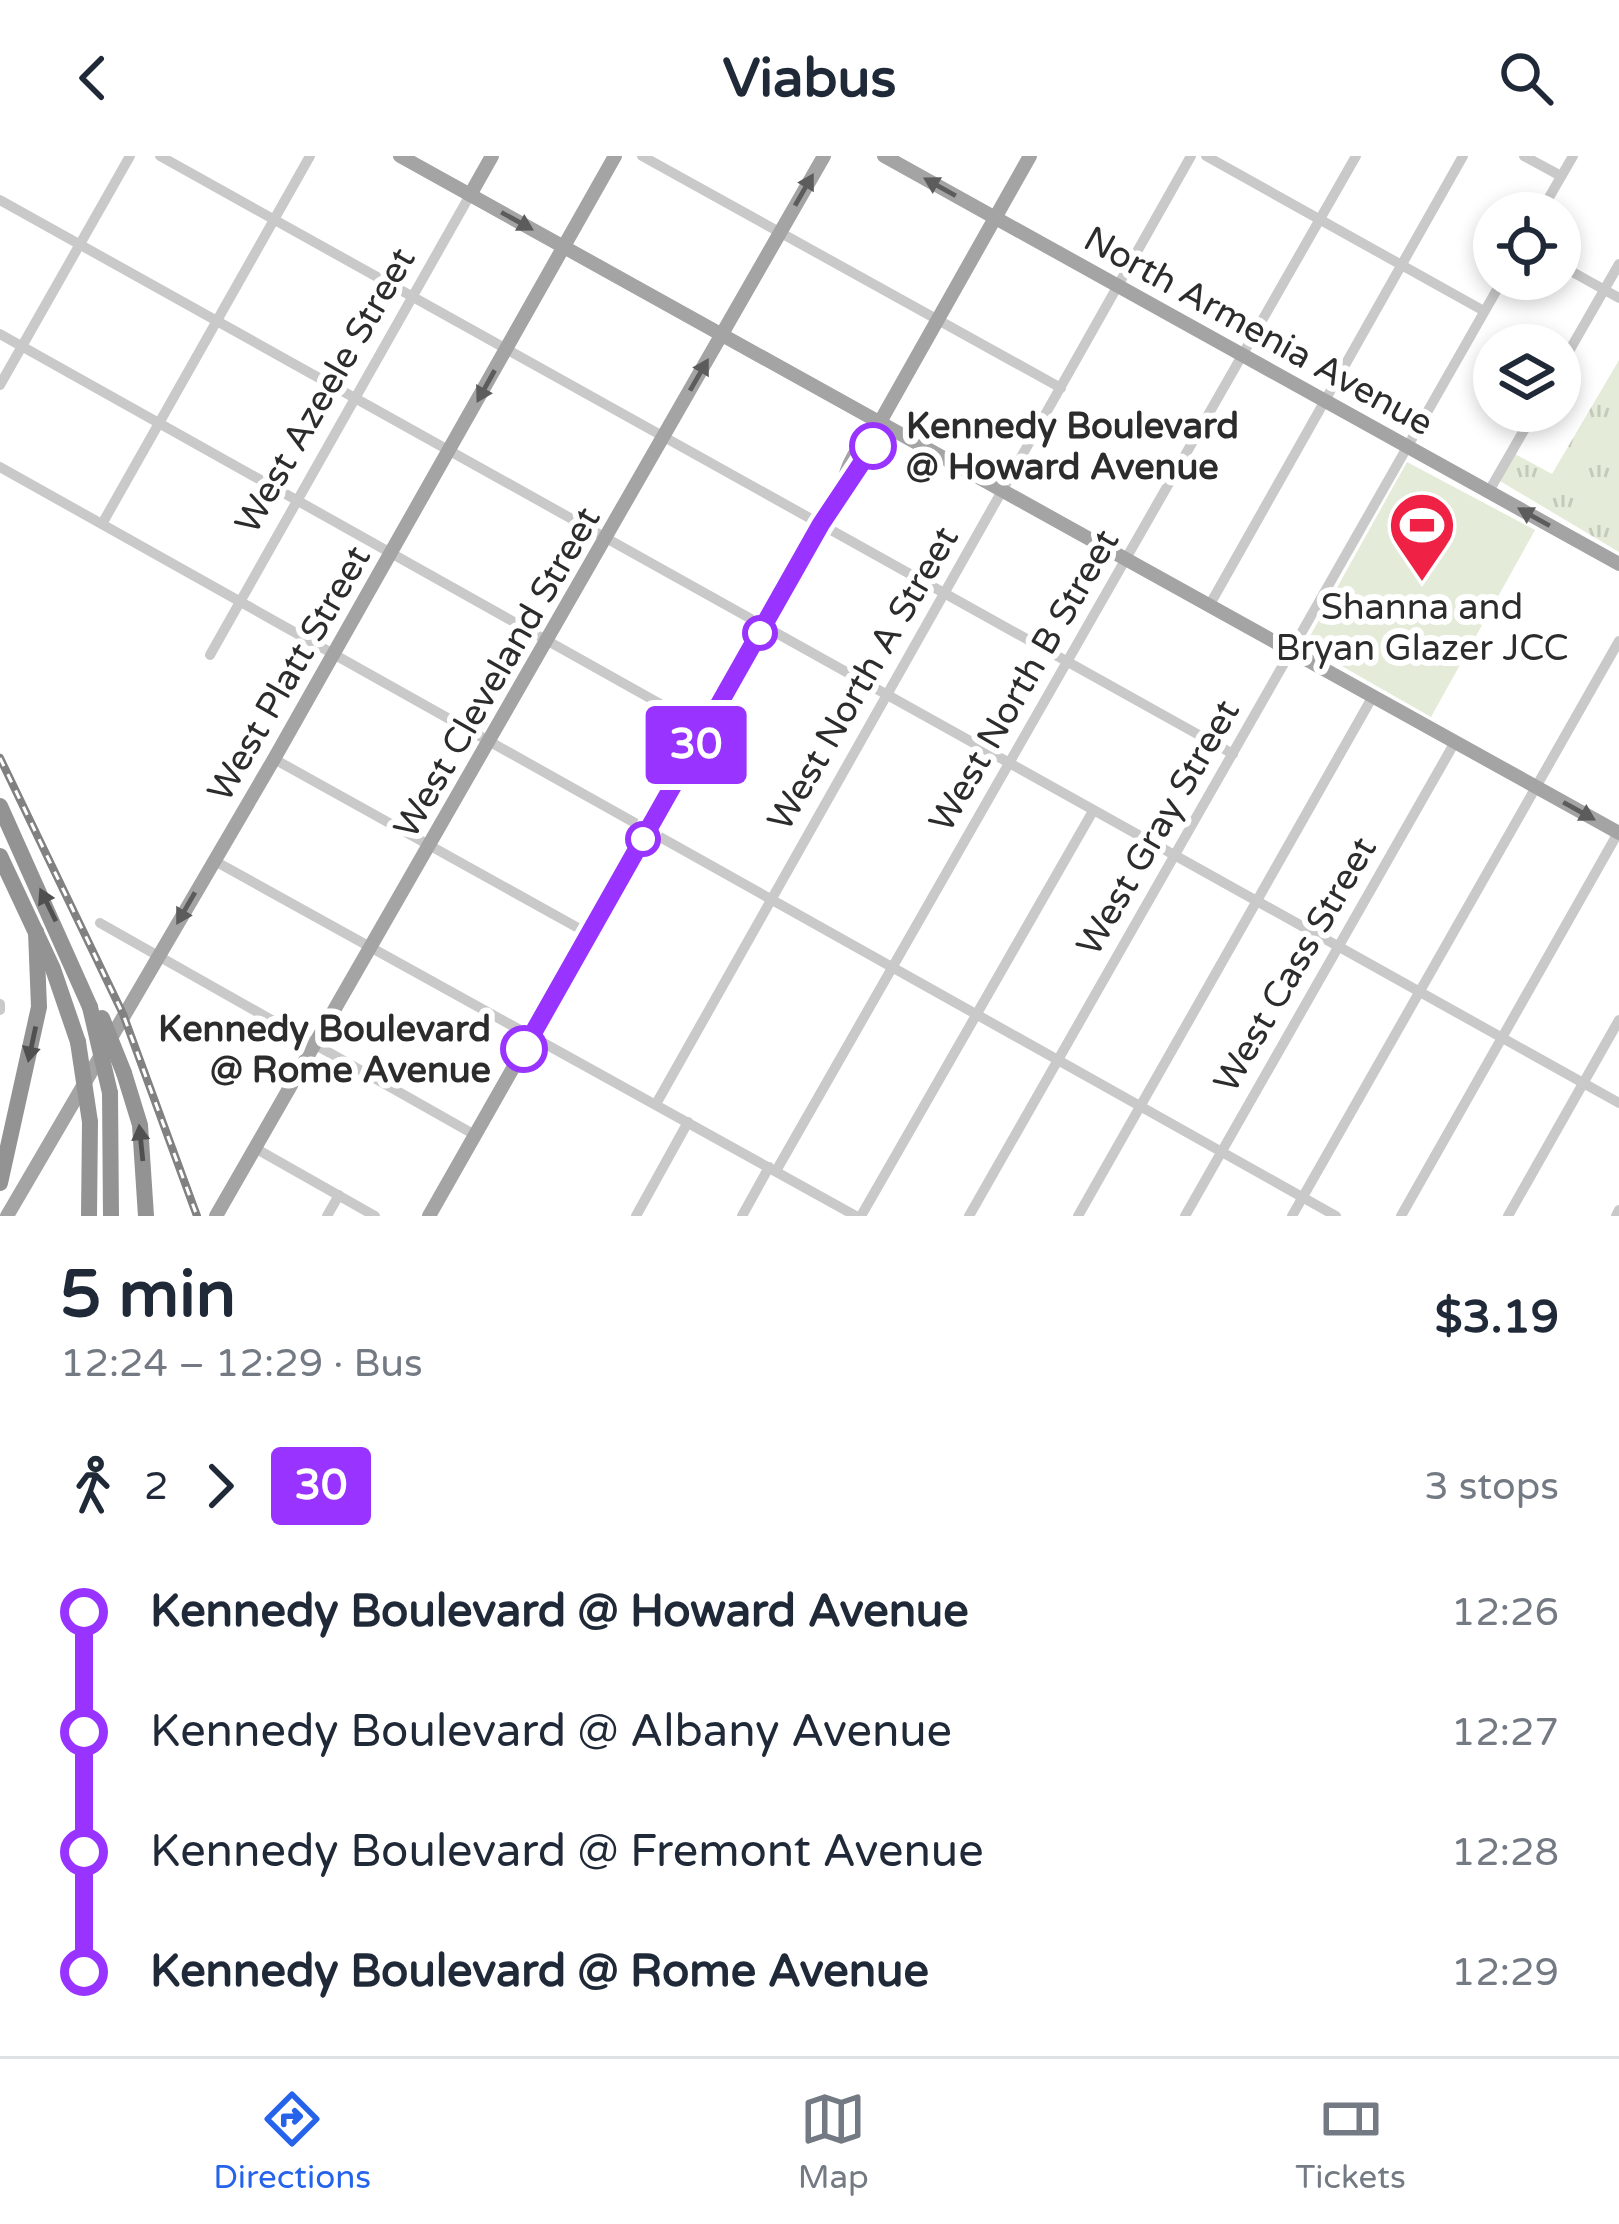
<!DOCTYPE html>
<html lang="en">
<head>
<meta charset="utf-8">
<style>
  :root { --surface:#fff; --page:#f2f2f3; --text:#1f2937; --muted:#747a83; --line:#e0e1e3; --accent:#2563eb }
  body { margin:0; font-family:"Varela Round",sans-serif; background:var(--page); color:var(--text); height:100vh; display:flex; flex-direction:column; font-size:45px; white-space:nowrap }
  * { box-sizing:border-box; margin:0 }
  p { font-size:39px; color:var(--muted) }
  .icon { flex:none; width:66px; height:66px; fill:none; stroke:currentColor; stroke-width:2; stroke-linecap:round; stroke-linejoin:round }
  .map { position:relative; height:1060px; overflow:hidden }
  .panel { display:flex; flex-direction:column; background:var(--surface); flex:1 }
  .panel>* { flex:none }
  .badge { padding:0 24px; border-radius:9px; font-size:42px; line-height:78px }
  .tools { position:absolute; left:1473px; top:36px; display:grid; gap:24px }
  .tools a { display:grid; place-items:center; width:108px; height:108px; border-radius:50%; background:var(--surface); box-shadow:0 6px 18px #0003; font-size:60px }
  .map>.badge { position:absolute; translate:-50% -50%; box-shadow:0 0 0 6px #fff }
  .legs { display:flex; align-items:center; gap:18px; height:132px; padding:0 60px; font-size:39px }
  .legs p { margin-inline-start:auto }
  .headline { display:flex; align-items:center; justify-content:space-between; height:204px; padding:0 60px }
  h1 { font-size:66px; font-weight:700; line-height:90px }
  ul { padding:0 60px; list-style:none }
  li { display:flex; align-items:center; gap:42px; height:120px; font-size:45px }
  li i { display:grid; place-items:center; width:18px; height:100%; margin:0 15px; background:currentColor }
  li i::after { content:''; width:30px; height:30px; margin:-15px; border:9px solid; border-radius:50%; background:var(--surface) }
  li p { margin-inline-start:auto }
  li:first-child i { background:linear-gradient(#0000 50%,currentColor 0) }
  li:last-child i { background:linear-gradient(currentColor 50%,#0000 0) }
  header { display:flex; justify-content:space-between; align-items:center; height:156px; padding:0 60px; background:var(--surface); font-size:54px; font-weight:700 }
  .menu { display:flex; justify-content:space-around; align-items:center; height:168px; border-top:3px solid var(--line); background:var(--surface); font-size:33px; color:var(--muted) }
  .menu a { display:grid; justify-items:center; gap:6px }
  .menu .active { color:var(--accent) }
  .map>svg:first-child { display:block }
</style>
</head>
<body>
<header><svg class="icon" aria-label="back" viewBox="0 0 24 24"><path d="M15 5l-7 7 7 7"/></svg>Viabus<svg class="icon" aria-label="search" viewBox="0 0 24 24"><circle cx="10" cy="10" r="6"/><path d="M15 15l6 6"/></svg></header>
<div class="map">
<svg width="1619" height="1060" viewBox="0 0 1619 1060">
  <defs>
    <pattern id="grass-tufts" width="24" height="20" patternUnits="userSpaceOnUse" patternTransform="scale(3)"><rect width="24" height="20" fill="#e4ebd8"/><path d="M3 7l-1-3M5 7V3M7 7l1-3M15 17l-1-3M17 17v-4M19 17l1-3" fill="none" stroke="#c4caba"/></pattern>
  </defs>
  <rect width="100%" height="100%" fill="#fff"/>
  <!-- grass -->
  <path fill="url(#grass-tufts)" d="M1619 204V396L1500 325 1515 298 1552 318Z"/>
  <!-- pitch -->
  <path fill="#e4ebd8" d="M1407 306 1535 374 1431 561 1305 489Z"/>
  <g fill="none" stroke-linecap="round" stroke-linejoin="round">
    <!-- minor -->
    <g stroke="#c9c9c9" stroke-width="10">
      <path d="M160 0 1233 598"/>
      <path d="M642 0 1061 232"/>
      <path d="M1206 0 1484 155"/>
      <path d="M1524 0 1561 20"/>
      <path d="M0 44 1619 947"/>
      <path d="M1540 57 1573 0"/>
      <path d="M1560 109 1619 142"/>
      <path d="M0 178 705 573"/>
      <path d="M1560 211 1619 108"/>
      <path d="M0 229 130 0"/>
      <path d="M0 311 1336 1060"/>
      <path d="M1489 335 1535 255"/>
      <path d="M102 368 310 0"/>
      <path d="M1209 450 1463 0"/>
      <path d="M210 499 470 39"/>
      <path d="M274 603 589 778"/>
      <path d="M213 704 856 1060"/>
      <path d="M100 767 475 979"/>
      <path d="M0 848V854"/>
      <path d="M656 948 1191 0"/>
      <path d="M255 992 375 1060"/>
      <path d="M776 1015 1356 0"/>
      <path d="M327 1060 339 1039"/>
      <path d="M636 1060 688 966"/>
      <path d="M742 1060 769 1011"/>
      <path d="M861 1060 1093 655"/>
      <path d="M969 1060 1503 123"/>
      <path d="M1078 1060 1373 540"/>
      <path d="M1185 1060 1455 586"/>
      <path d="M1292 1060 1619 485"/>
      <path d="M1401 1060 1619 675"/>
      <path d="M1508 1060 1619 864"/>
      <path d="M1616 1060 1619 1054"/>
    </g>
    <!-- major -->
    <g stroke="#a4a4a4" stroke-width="14">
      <path d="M400 0 1619 677"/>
      <path d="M884 0 1619 408"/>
      <path d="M470 39 492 0"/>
      <path d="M843 331 855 323 880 266 1030 0"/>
      <path d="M7 1060 274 603 615 0"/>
      <path d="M216 1060 824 0"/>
      <path d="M429 1060 843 331C846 310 857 289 875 276"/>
    </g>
    <!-- highway -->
    <g stroke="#939393" stroke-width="16">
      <path d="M0 650 90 851"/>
      <path d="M0 700 53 813 78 886"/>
      <path d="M124 917 140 969 146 1060"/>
      <path d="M110 937 111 1060"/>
      <path d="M0 1027 39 851 36 776"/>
      <path d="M89 1060 90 966"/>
    </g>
    <defs>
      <path id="rail" d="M0 602 123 858 197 1060"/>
    </defs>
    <!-- rail casing -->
    <use href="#rail" stroke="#818181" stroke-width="8"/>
    <!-- rail -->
    <use href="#rail" stroke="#fff" stroke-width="3" stroke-dasharray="9" stroke-linecap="butt"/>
    <!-- highway-bridge -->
    <g stroke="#939393" stroke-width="16">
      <path d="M90 851 110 937"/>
      <path d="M102 862 124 917"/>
      <path d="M78 886 90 966"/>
    </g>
  </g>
  <!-- one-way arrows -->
  <defs><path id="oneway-solid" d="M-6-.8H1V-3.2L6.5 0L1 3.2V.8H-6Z" transform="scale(3)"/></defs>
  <g fill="#5c5c5c">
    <use href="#oneway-solid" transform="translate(940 31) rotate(-151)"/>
    <use href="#oneway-solid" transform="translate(804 34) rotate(-60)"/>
    <use href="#oneway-solid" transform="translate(517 65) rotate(29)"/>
    <use href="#oneway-solid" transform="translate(699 219) rotate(-60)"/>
    <use href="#oneway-solid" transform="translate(486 230) rotate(119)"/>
    <use href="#oneway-solid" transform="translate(1534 361) rotate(-151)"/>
    <use href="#oneway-solid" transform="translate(1579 655) rotate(29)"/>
    <use href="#oneway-solid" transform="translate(186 752) rotate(120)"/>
  </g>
  <g fill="#505050">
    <use href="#oneway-solid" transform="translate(48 749) rotate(-116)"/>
    <use href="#oneway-solid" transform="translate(32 888) rotate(102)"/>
    <use href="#oneway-solid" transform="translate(141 987) rotate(-96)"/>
  </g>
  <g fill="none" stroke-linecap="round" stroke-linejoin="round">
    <defs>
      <path id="line-1" d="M524 893 821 368 873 290"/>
    </defs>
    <!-- line-1 casing -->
    <use href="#line-1" stroke="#fff" stroke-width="27"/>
    <!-- line-1 -->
    <use href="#line-1" stroke="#93f" stroke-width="18"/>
  </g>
  <!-- icons -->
  <defs>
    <symbol id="stadium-pin" viewBox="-11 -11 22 30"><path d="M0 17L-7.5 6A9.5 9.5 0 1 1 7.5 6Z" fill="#ef2245" stroke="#fff"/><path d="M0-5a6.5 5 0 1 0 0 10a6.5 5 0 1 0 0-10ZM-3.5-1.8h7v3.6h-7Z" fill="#fff"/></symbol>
  </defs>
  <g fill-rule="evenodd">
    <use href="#stadium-pin" x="1384" y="331" width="76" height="104"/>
  </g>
  <!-- markers -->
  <g fill="#fff" stroke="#93f" stroke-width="6">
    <circle cx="873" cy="290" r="21"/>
    <circle cx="760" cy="477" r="15"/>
    <circle cx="643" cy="683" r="15"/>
    <circle cx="524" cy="893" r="21"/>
  </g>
  <g text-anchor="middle" stroke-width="12" stroke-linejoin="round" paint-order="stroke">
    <!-- street labels -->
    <g font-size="36" fill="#2c2c2c" stroke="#fff">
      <text transform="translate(1259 174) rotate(29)" y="13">North Armenia Avenue</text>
      <text transform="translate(324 234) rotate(-60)" y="13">West Azeele Street</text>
      <text transform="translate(496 516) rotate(-60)" y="13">West Cleveland Street</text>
      <text transform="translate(288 517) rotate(-60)" y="13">West Platt Street</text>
      <text transform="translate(862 522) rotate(-60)" y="13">West North A Street</text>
      <text transform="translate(1023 524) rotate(-60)" y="13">West North B Street</text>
      <text transform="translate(1157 671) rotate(-60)" y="13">West Gray Street</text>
      <text transform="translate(1294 808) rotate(-60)" y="13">West Cass Street</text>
    </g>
    <!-- stop labels -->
    <g font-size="36" font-weight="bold" fill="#2c2c2c" stroke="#fff" text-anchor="start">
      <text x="906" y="282">Kennedy Boulevard<tspan x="906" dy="41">@ Howard Avenue</tspan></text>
      <text x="491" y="885" text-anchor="end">Kennedy Boulevard<tspan x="491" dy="41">@ Rome Avenue</tspan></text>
    </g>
    <!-- poi labels -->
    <g font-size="36" fill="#2c2c2c" stroke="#fff">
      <text x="1422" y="463">Shanna and<tspan x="1422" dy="41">Bryan Glazer JCC</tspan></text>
    </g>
  </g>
</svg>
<div class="tools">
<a><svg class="icon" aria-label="locate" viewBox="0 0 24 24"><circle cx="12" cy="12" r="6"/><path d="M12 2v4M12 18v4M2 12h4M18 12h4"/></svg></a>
<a><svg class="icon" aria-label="layers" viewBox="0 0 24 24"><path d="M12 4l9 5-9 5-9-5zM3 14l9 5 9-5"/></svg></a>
</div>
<b class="badge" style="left:696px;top:589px;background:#93f;color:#fff">30</b>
</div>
<section class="panel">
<div class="headline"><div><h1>5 min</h1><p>12:24 – 12:29 · Bus</p></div><b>$3.19</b></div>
<div class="legs"><svg class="icon" aria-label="walk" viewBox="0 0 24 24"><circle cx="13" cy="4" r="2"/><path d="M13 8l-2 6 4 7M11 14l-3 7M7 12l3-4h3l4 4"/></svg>2<svg class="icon" aria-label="forward" viewBox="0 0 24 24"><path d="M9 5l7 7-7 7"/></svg><b class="badge" style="background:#93f;color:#fff">30</b><p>3 stops</p></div>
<ul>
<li><i style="color:#93f"></i><b>Kennedy Boulevard @ Howard Avenue</b><p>12:26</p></li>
<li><i style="color:#93f"></i><span>Kennedy Boulevard @ Albany Avenue</span><p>12:27</p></li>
<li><i style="color:#93f"></i><span>Kennedy Boulevard @ Fremont Avenue</span><p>12:28</p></li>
<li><i style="color:#93f"></i><b>Kennedy Boulevard @ Rome Avenue</b><p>12:29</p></li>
</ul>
</section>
<nav class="menu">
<a class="active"><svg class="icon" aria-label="directions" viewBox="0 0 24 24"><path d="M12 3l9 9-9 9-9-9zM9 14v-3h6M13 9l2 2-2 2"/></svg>Directions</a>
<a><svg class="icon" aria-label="map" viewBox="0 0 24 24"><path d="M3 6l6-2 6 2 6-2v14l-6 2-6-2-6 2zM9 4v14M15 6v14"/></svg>Map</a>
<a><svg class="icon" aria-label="tickets" viewBox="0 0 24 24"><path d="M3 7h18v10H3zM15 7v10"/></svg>Tickets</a>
</nav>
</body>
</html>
